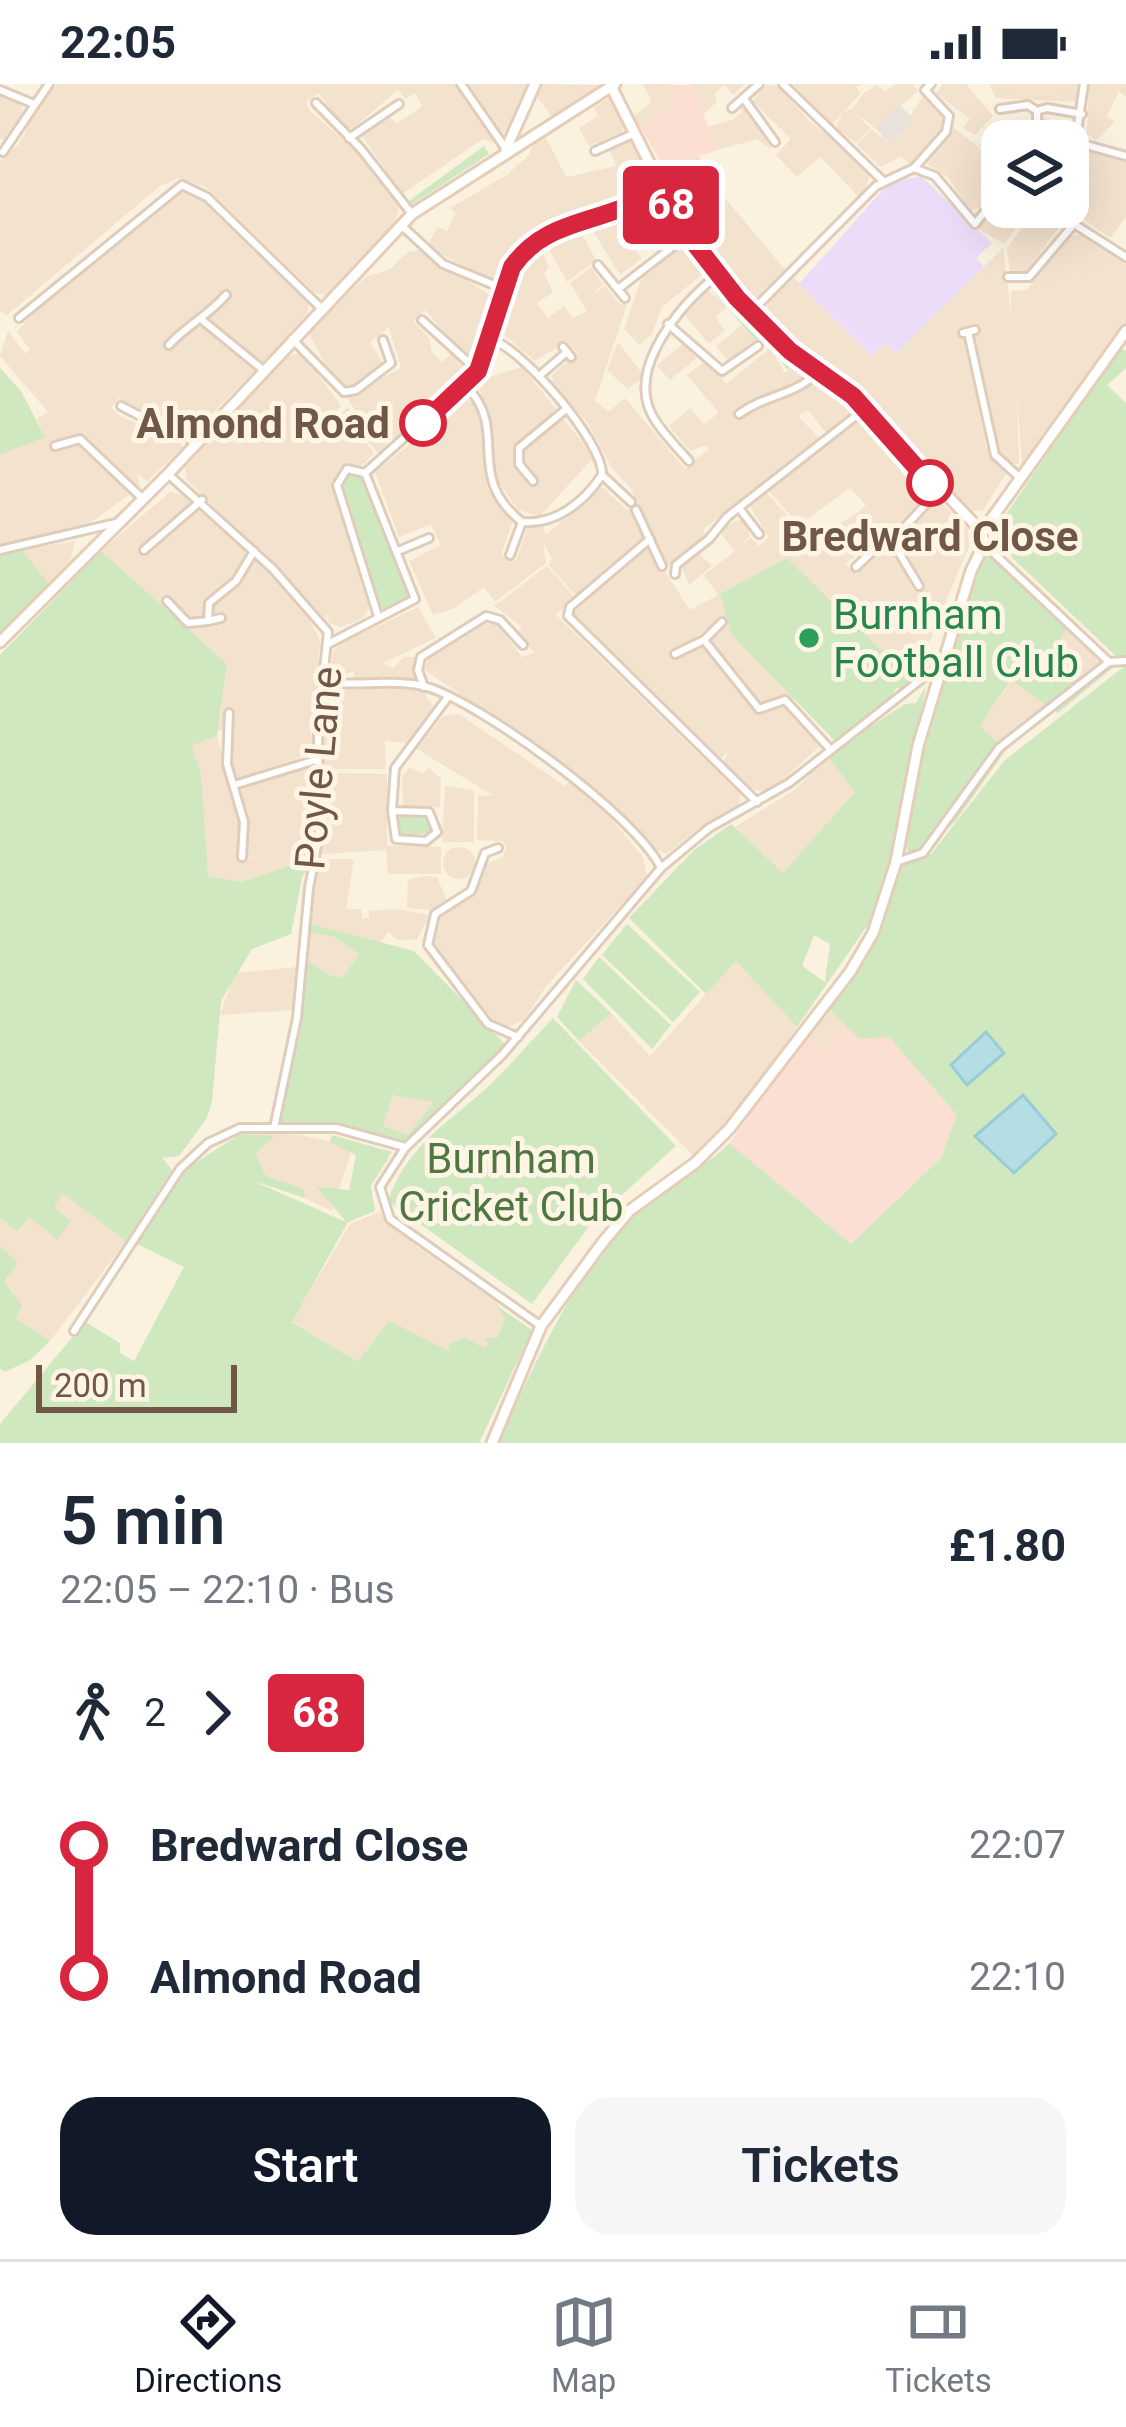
<!DOCTYPE html>
<html lang="en">
<head>
<meta charset="utf-8">
<style>
  :root { --surface:#fff; --page:#f6f6f7; --text:#1f2937; --muted:#747a83; --line:#e0e1e3; --accent:#111827 }
  body { margin:0; font-family:Roboto,sans-serif; background:var(--page); color:var(--text); height:100vh; display:flex; flex-direction:column; font-size:45px; white-space:nowrap }
  * { box-sizing:border-box; margin:0 }
  p { font-size:39px; color:var(--muted) }
  .icon { flex:none; width:66px; height:66px; fill:none; stroke:currentColor; stroke-width:2; stroke-linecap:round; stroke-linejoin:round }
  .map { position:relative; height:1359px; overflow:hidden }
  .details { display:flex; flex-direction:column; background:var(--surface); flex:1 }
  .details>* { flex:none }
  .badge { padding:0 24px; border-radius:9px; font-size:42px; line-height:78px }
  .fabs { position:absolute; left:981px; top:36px; display:grid; gap:24px }
  .fabs a { display:grid; place-items:center; width:108px; height:108px; border-radius:24px; background:var(--surface); box-shadow:0 12px 48px #0002; font-size:60px }
  .scale { position:absolute; left:36px; bottom:30px; width:201px; box-sizing:border-box; padding-left:12px; border:6px solid #715748; border-top:0; font-size:33px; line-height:42px; white-space:nowrap; color:#715748; -webkit-text-stroke:9px #fff5e5; paint-order:stroke }
  .map>.badge { position:absolute; translate:-50% -50%; box-shadow:0 0 0 6px #fff }
  .legs { display:flex; align-items:center; gap:18px; height:132px; padding:0 60px; font-size:39px }
  .legs p { margin-inline-start:auto }
  .head { display:flex; align-items:center; justify-content:space-between; height:204px; padding:0 60px }
  h1 { font-size:66px; font-weight:600; line-height:90px }
  .button { display:flex; gap:24px; margin-top:auto; padding:24px 60px }
  .button a { flex:1; height:138px; border-radius:36px; background:var(--accent); color:#fff; font-size:48px; font-weight:600; line-height:138px; text-align:center }
  .button a+a { background:var(--page); color:var(--text) }
  ul { padding:0 60px; list-style:none }
  li { display:flex; align-items:center; gap:42px; height:132px; font-size:45px }
  li i { display:grid; place-items:center; width:18px; height:100%; margin:0 15px; background:currentColor }
  li i::after { content:''; width:30px; height:30px; margin:-15px; border:9px solid; border-radius:50%; background:var(--surface) }
  li p { margin-inline-start:auto }
  li:first-child i { background:linear-gradient(#0000 50%,currentColor 0) }
  li:last-child i { background:linear-gradient(currentColor 50%,#0000 0) }
  .status { display:flex; justify-content:space-between; align-items:center; height:84px; padding:0 60px; background:var(--surface); direction:ltr }
  .status svg { height:33px; fill:currentColor }
  .menu { display:flex; justify-content:space-around; align-items:center; height:168px; border-top:3px solid var(--line); background:var(--surface); font-size:33px; color:var(--muted) }
  .menu a { display:grid; justify-items:center; gap:6px }
  .menu .active { color:var(--accent) }
  .map>svg:first-child { display:block }
</style>
</head>
<body>
<div class="status"><b>22:05</b><svg viewBox="0 0 49 12"><path d="M0 12V9h3v3zM5 12V6h3v6zM10 12V3h3v9zM15 12V0h3v12zM26 1h20v11H26zM47 4h2v5h-2z"/></svg></div>
<div class="map">
<svg width="1126" height="1359" viewBox="0 0 1126 1359">
  <rect width="100%" height="100%" fill="#fbf1df"/>
  <!-- residential -->
  <g fill="#f3e2ce">
    <path d="M58 0H455L494 54 492 59 483 55 402 110 361 50 387 31 397 40 422 22 415 9 406 15 398 6 353 44 344 45 319 9 306 18 310 27 359 70 399 123 394 142 330 212 315 209 206 103 178 94 160 102 6 232 0 226V77L19 60 43 13Z"/>
    <path d="M468 0H533L509 47 501 48Z"/>
    <path d="M543 0 603 1 552 33 535 10Z"/>
    <path d="M643 0H665L678 18 641 44 634 32 652 18Z"/>
    <path d="M690 0H745L733 11 724 1 715 9 717 18 702 31Z"/>
    <path d="M793 0H861L856 3 861 9 831 41Z"/>
    <path d="M896 0H913L918 7 875 44 854 28 870 44 856 59 836 44 843 28 853 24 864 9 877 1 885 8Z"/>
    <path d="M943 0H966L993 32 975 51 963 44 970 35 936 9Z"/>
    <path d="M989 0H1080L1077 18 996 14Z"/>
    <path d="M1089 0H1126V13L1119 7 1107 32 1115 38 1096 56 1087 50Z"/>
    <path d="M766 1 779 2 809 37 865 81 871 89 861 115 820 73 797 93 776 71 791 55 752 17Z"/>
    <path d="M0 8 19 18 23 27 6 56 0 55Z"/>
    <path d="M615 11 625 35 622 48 589 62 579 44 598 32 594 23Z"/>
    <path d="M923 12 945 31 946 41 911 81 901 72 881 83 857 61 871 45 892 61Z"/>
    <path d="M740 21 759 36 771 66 757 55 718 66 708 43 732 36 742 28Z"/>
    <path d="M1043 33 1073 50 1068 82V57H1009L996 40 1042 48Z"/>
    <path d="M954 44 977 62 992 86 991 99H980L993 114 987 122 969 126 948 93 927 80Z"/>
    <path d="M993 45 1003 57 1002 98 979 61Z"/>
    <path d="M544 50 566 93 616 82 609 63 626 57 636 59 650 86 648 96 631 114 582 126 534 149 502 191 490 197 427 162 438 143 447 147 456 129 450 124 507 91 530 70 535 53Z"/>
    <path d="M1085 66 1126 75V133L1110 154 1078 131 1083 123 1074 111V96Z"/>
    <path d="M698 71 718 104 667 94 664 83Z"/>
    <path d="M668 98 720 108 786 187 757 216 740 208 702 164Z"/>
    <path d="M184 108 201 115 308 219V232L198 344 184 347 171 334 138 329 119 314 111 324 121 333 149 344 167 341 180 353 182 364 147 397 137 390 140 403 87 441 0 460V371L44 353 37 334 48 328 0 272 8 247 25 269 30 266 17 248 30 233 170 114Z"/>
    <path d="M659 109 665 123 654 133 658 137 667 126 681 148 662 163 655 155 650 167 639 159 634 164 642 174 620 191 587 137 635 125Z"/>
    <path d="M1002 114V123H1032L1004 160 977 144Z"/>
    <path d="M1038 123H1061L1068 131 1026 188H1010L1007 164Z"/>
    <path d="M576 140 596 176 567 198 545 158Z"/>
    <path d="M1085 150 1126 180V240L1022 381 1017 308 1019 380 1009 381 998 371 972 244 958 245 965 253 986 363 1006 390 983 426 970 427 856 307 769 237 767 219 794 194 872 272 885 260 897 269 1003 164 1011 230V207L1027 206 1065 153Z"/>
    <path d="M687 155 701 175V191L662 223 652 250 639 261 624 245 643 190Z"/>
    <path d="M535 165 542 167 549 183 544 189 553 208 537 219 548 234 564 222 573 234 587 227 570 199 591 183 603 200 591 212 605 202 620 220H627L595 316 608 328 625 314 685 385 709 365 706 361 690 367 669 342 690 324 704 340 719 329 687 291 706 276 726 300 770 264 785 289 798 278 859 323 826 349 808 326 798 332 819 354 704 445 705 453 666 484 632 406 612 384 587 338 553 300 552 291 577 269 567 257 535 277 501 248 515 193Z"/>
    <path d="M420 166 496 215 479 272 466 274 425 226 413 237 429 254 432 269 442 278 451 270 466 285V294L378 369 355 342 362 336 346 313 401 284 389 243 370 258 383 280 354 302 336 299 307 247 367 192 389 186 408 168Z"/>
    <path d="M707 205 727 223 715 233 725 246 709 260 681 226Z"/>
    <path d="M742 241 756 257 729 278 716 262Z"/>
    <path d="M618 258 644 292 628 305 607 286Z"/>
    <path d="M684 259 697 274 670 296 657 282Z"/>
    <path d="M302 269 341 322 332 331 336 335 348 323 358 337 352 342 374 369 363 381 341 382 331 399 369 524 363 534 341 543 329 539 327 529V536L187 396 185 384 284 272Z"/>
    <path d="M522 283 594 373 540 432 518 426 495 393 493 353 477 297Z"/>
    <path d="M467 315 475 321 482 347 487 405 513 436 501 471 516 477 528 442H543L546 451 602 403 627 426 632 423 643 455 576 512 549 481 552 475 543 458 546 479 495 518 484 503 455 524 433 531 409 477 441 461 431 440 399 453 375 388Z"/>
    <path d="M865 332 925 401 926 413 882 457 845 479 857 490 870 472 889 463 903 474 912 506 925 504 899 453 932 418 943 420 968 446 969 462 913 597 788 475 720 510 731 550 796 616 780 612 760 619 715 566 708 553 715 547 711 542 684 562 687 568 703 563 759 629 782 620 822 660 769 708 751 705 724 678 728 668 720 675 572 528 648 462 690 526 718 511 704 491 735 467 722 451 723 443 743 434 750 452 736 465 751 454 759 462 769 454 750 422 767 409 794 439 787 445 802 464 857 429 866 421 850 404 799 441 769 407Z"/>
    <path d="M170 408 182 410 263 483 306 528 320 557 318 577 323 576 311 649 314 667 245 696 238 697 230 677 231 647 218 646 227 580 101 467Z"/>
    <path d="M75 457 69 480 49 501 22 466Z"/>
    <path d="M697 468 712 482 689 501 681 481Z"/>
    <path d="M547 482 575 514 556 531 740 710 739 724 700 743 667 770 650 763 563 680 425 586 429 570 484 538 497 539 522 573 535 568 515 550 522 543 494 522Z"/>
    <path d="M418 523 436 554 383 579 393 584 404 573H418L416 598H354V588L330 591 333 567 341 559Z"/>
    <path d="M1069 542 1115 582 1084 596 1051 565Z"/>
    <path d="M1012 596 1055 626 1006 666 980 642Z"/>
    <path d="M400 603 423 607 435 626 409 659 385 657 386 685H322V640L331 614 348 605Z"/>
    <path d="M459 630 565 702 573 695 589 709 643 773 647 793 547 901 524 936 508 943 491 936 433 859 441 830 472 811 487 780 503 773 507 763 502 757 477 756 478 712 492 711 417 665 443 632Z"/>
    <path d="M217 652 240 739V778L258 771 246 774 244 767 248 737 240 704 310 681 317 748 310 751 308 775 241 798 208 793 192 660Z"/>
    <path d="M827 671 855 708 783 790 735 743 796 705Z"/>
    <path d="M410 683 422 690 429 684 441 695 440 723 403 722 402 692Z"/>
    <path d="M322 689 387 690V762L441 763V790H388L386 766 322 770Z"/>
    <path d="M445 702 474 706V758H442Z"/>
    <circle cx="459" cy="779" r="16"/>
    <path d="M331 775H354L346 825H361L362 834H369V827L397 825 430 831 417 855 398 856 388 848 380 859 307 839 318 778Z"/>
    <path d="M425 792 437 793 446 815 433 826 407 824 408 796Z"/>
    <path d="M307 848 334 853 359 870 343 893H332L304 874Z"/>
    <path d="M736 877 797 943 749 1014 695 1073 579 957 611 929 650 972Z"/>
    <path d="M298 883 294 926 220 931 235 889Z"/>
    <path d="M828 923 847 940 827 966 804 953Z"/>
    <path d="M393 1011 435 1018 408 1052 383 1042Z"/>
    <path d="M253 1049 300 1051 353 1063 332 1127 252 1090Z"/>
    <path d="M61 1108 126 1157 50 1257 15 1235 14 1209 4 1199 18 1179 0 1162V1134L17 1146 29 1133 53 1124Z"/>
    <path d="M379 1128 419 1164 497 1218 505 1234 498 1253 484 1264 359 1279 292 1237 350 1140Z"/>
  </g>
  <!-- commercial -->
  <g fill="#fcdfd3">
    <path d="M665 0 692 2 718 66 664 83 641 44 677 19Z"/>
    <path d="M847 940 859 955 889 952 958 1031 941 1074 851 1160 729 1060 804 953 827 965Z"/>
  </g>
  <!-- industrial -->
  <path fill="#e9e2db" d="M899 21 913 34 891 61 875 44Z"/>
  <!-- education -->
  <path fill="#eddcf7" d="M921 92 992 159 976 174 984 183 896 270 885 260 872 272 799 200 889 99Z"/>
  <!-- green -->
  <g fill="#cfe8bf" fill-rule="evenodd">
    <path d="M484 62 489 70 410 122 409 117Z"/>
    <path d="M714 208 732 210 798 278 788 286 761 254 756 257Z"/>
    <path d="M1120 264 1126 267V284L1107 301 1126 319V572L1119 575 1004 466 994 448Z"/>
    <path d="M0 284 21 307 45 353 0 371Z"/>
    <path d="M354 388 361 392 412 506 409 516 388 526 377 523 341 400Z"/>
    <path d="M22 466 51 503 0 550V471Z"/>
    <path d="M994 466 1069 542 1052 565 1083 596 1115 582 1058 629 1011 596 980 642 1006 666 955 738 912 771 903 761C921 661 946 562 985 467Z"/>
    <path d="M101 467 227 580 217 652 192 661 201 691 208 792 241 798 312 774 302 794 291 850 252 865 221 917 212 1017 207 1034 179 1072 162 1074 172 1086 126 1157 62 1109 54 1124 71 1137 58 1156 29 1133 17 1147 0 1134V571Z"/>
    <path d="M787 474 913 597 905 605 896 604 890 615 834 656 731 550 720 510Z"/>
    <path d="M1126 581V1359H498C535 1279 573 1195 631 1127 656 1098 702 1090 729 1059L851 1160 941 1074 957 1031 889 953 859 955 828 923 885 836 899 780 931 770 1004 677Z"/>
    <path d="M926 602 900 741 876 829 797 943 736 877 706 910 629 834 694 766 731 740 783 789 855 708 827 671 905 620 916 619ZM814 851 830 860 825 898 802 882Z"/>
    <path d="M400 732 431 734 432 748 401 753 396 748Z"/>
    <path d="M307 839 414 867 506 961 408 1058 335 1042H276L301 945 304 874 331 892 343 893 359 870 334 853 307 848ZM393 1011 434 1018 408 1051 383 1042Z"/>
    <path d="M627 840 700 908 673 938 602 871Z"/>
    <path d="M599 873 671 941 652 965 583 895Z"/>
    <path d="M576 896 611 929 579 957 557 933Z"/>
    <path d="M553 934 676 1062 592 1138 532 1220 388 1117C407 1060 453 1036 494 997 514 977 533 955 553 934Z"/>
    <path d="M240 1050 274 1052 256 1069 265 1092 304 1105 305 1114 251 1096 346 1138 317 1103 349 1106 356 1071 330 1058 332 1051 392 1068 371 1102 375 1127 348 1138 292 1238 358 1278 389 1237 450 1268 449 1260 466 1254 484 1264 488 1260 484 1255 498 1253 505 1234 497 1222 532 1246 479 1359H0V1340L85 1238 120 1259V1269L134 1277 184 1183 135 1159 183 1087Z"/>
    <path d="M0 1162 18 1179 4 1198 22 1221 16 1235 50 1257 30 1276 5 1288 0 1285Z"/>
  </g>
  <!-- water -->
  <g fill="#b5dde4" stroke="#9bccd5" stroke-width="3">
    <path d="M986 948 1004 969 967 1001 951 981Z"/>
    <path d="M1023 1011 1056 1050 1014 1089 975 1052Z"/>
  </g>
  <g fill="none" stroke-linecap="round" stroke-linejoin="round">
    <defs>
      <g id="street">
        <path d="M461 0 506 65"/>
        <path d="M783 0 883 97"/>
        <path d="M0 6 34 20"/>
        <path d="M744 15 775 58"/>
        <path d="M316 19 361 65 412 130"/>
        <path d="M732 24 759 0"/>
        <path d="M1000 25 1028 21 1037 27 1047 24 1082 30"/>
        <path d="M1037 46V27"/>
        <path d="M349 54 399 20"/>
        <path d="M1079 59 1126 72"/>
        <path d="M595 67 635 49"/>
        <path d="M3 68 49 0"/>
        <path d="M914 84 935 92 975 140 1002 106"/>
        <path d="M1068 108 1084 0"/>
        <path d="M1068 117 1074 140"/>
        <path d="M1074 140 1126 173"/>
        <path d="M402 142 443 180 504 205"/>
        <path d="M598 181 625 214"/>
        <path d="M1008 193H1029L1074 140"/>
        <path d="M618 205 688 151"/>
        <path d="M753 226 876 102 914 84 946 48 949 32 925 6 931 0"/>
        <path d="M19 234 182 101 207 113 323 226"/>
        <path d="M202 236 262 285"/>
        <path d="M422 236 478 287"/>
        <path d="M668 240 722 287 758 262"/>
        <path d="M968 248 995 371 1019 393"/>
        <path d="M963 249 975 246"/>
        <path d="M292 255 344 308 356 306 391 279 383 256"/>
        <path d="M169 261C187 241 208 232 226 211"/>
        <path d="M563 263 571 273"/>
        <path d="M539 292 567 268"/>
        <path d="M467 303C510 347 463 391 522 438 556 441 584 418 602 391 604 359 523 265 492 256"/>
        <path d="M121 322 146 335 168 336 195 360"/>
        <path d="M739 330C766 310 793 313 818 288"/>
        <path d="M55 362 80 355 143 415"/>
        <path d="M689 377C677 363 661 348 652 331 626 282 683 219 717 191"/>
        <path d="M365 389 478 287 511 183C542 141 583 139 627 123 639 118 649 109 660 103"/>
        <path d="M365 389 347 385 337 401 378 532"/>
        <path d="M168 390 273 485 328 548 318 640 319 751 309 804 297 934 274 1044"/>
        <path d="M602 391 631 418"/>
        <path d="M533 397 519 380V364L565 326"/>
        <path d="M739 424 759 450"/>
        <path d="M636 426 662 482"/>
        <path d="M650 455 570 523 568 532 757 718"/>
        <path d="M892 457 938 407"/>
        <path d="M985 461 1109 578 1126 577"/>
        <path d="M0 466 116 439"/>
        <path d="M144 466 202 416"/>
        <path d="M398 467 429 454"/>
        <path d="M510 471 522 438"/>
        <path d="M856 483 883 457H892L919 502"/>
        <path d="M675 490 676 481 709 455 727 433 866 324"/>
        <path d="M167 517 188 539 208 537 209 519 236 497 254 467"/>
        <path d="M208 537 221 534"/>
        <path d="M722 538 704 556 759 625 785 616 830 665"/>
        <path d="M328 560 415 515 365 389"/>
        <path d="M675 570 704 556"/>
        <path d="M324 598C358 603 394 594 427 603 483 620 636 732 661 784"/>
        <path d="M424 603 418 586 421 573 486 532 500 536 523 561"/>
        <path d="M229 629 227 680 244 738 242 773"/>
        <path d="M234 701 316 676"/>
        <path d="M392 727 429 728 437 748 426 757 396 755 392 727V726L395 684 448 613"/>
        <path d="M498 764 485 769 471 807 435 830 428 861 488 940 518 953"/>
        <path d="M896 778 923 769 999 664 1109 578"/>
        <path d="M541 1242 390 1135 380 1103 405 1064 502 971 661 784 709 744 789 699 942 579"/>
        <path d="M74 1247 180 1085 208 1059 240 1044H336L405 1063"/>
      </g>
      <g id="secondary">
        <path d="M612 4 674 128 718 191 790 267 853 312 982 448"/>
        <path d="M506 65 535 0"/>
        <path d="M982 448 1126 247"/>
        <path d="M0 558 168 390 412 130 615 0"/>
        <path d="M492 1359 541 1242 603 1158 629 1127 695 1079 730 1044 850 888 873 849 896 778 918 662 971 487 984 460 982 448"/>
      </g>
    </defs>
    <!-- street casing -->
    <use href="#street" stroke="#dfcdbc" stroke-width="12"/>
    <!-- secondary casing -->
    <use href="#secondary" stroke="#e4ceba" stroke-width="15"/>
    <!-- street -->
    <use href="#street" stroke="#fff" stroke-width="6"/>
    <!-- secondary -->
    <use href="#secondary" stroke="#fff" stroke-width="9"/>
  </g>
  <g fill="none" stroke-linecap="round" stroke-linejoin="round">
    <defs>
      <path id="line-1" d="M423 339 478 287 512 183C542 140 586 140 630 121 642 116 652 107 663 101L688 151 737 214 790 267 853 312 930 399"/>
    </defs>
    <!-- line-1 casing -->
    <use href="#line-1" stroke="#fff" stroke-width="27"/>
    <!-- line-1 -->
    <use href="#line-1" stroke="#d7263d" stroke-width="18"/>
  </g>
  <!-- markers -->
  <g fill="#fff" stroke="#d7263d" stroke-width="6">
    <circle cx="423" cy="339" r="21"/>
    <circle cx="930" cy="399" r="21"/>
  </g>
  <circle fill="#2e9e5b" stroke="#fff5e5" stroke-width="4.5" cx="809" cy="554" r="12"/>
  <g text-anchor="middle" stroke-width="10" stroke-linejoin="round" paint-order="stroke">
    <!-- stop labels -->
    <g font-size="42" font-weight="bold" fill="#715748" stroke="#fff5e5" text-anchor="end">
      <text x="390" y="354">Almond Road</text>
      <text x="930" y="467" text-anchor="middle">Bredward Close</text>
    </g>
    <!-- leisure labels -->
    <g font-size="42" fill="#27864d" stroke="#fff5e5" text-anchor="start">
      <text x="833" y="545">Burnham<tspan x="833" dy="48">Football Club</tspan></text>
    </g>
    <!-- street labels -->
    <g font-size="42" fill="#715748" stroke="#fff5e5">
      <text transform="translate(318 684) rotate(-85)" y="15">Poyle Lane</text>
    </g>
    <!-- park labels -->
    <g font-size="42" fill="#507741" stroke="#fff5e5">
      <text x="511" y="1089">Burnham<tspan x="511" dy="48">Cricket Club</tspan></text>
    </g>
  </g>
</svg>
<div class="fabs">
<a><svg class="icon" aria-label="layers" viewBox="0 0 24 24"><path d="M12 4l9 5-9 5-9-5zM3 14l9 5 9-5"/></svg></a>
</div>
<div class="scale">200 m</div>
<b class="badge" style="left:671px;top:121px;background:#d7263d;color:#fff">68</b>
</div>
<section class="details">
<div class="head"><div><h1>5 min</h1><p>22:05 – 22:10 · Bus</p></div><b>£1.80</b></div>
<div class="legs"><svg class="icon" aria-label="walk" viewBox="0 0 24 24"><circle cx="13" cy="4" r="2"/><path d="M13 8l-2 6 4 7M11 14l-3 7M7 12l3-4h3l4 4"/></svg>2<svg class="icon" aria-label="forward" viewBox="0 0 24 24"><path d="M9 5l7 7-7 7"/></svg><b class="badge" style="background:#d7263d;color:#fff">68</b></div>
<ul>
<li><i style="color:#d7263d"></i><b>Bredward Close</b><p>22:07</p></li>
<li><i style="color:#d7263d"></i><b>Almond Road</b><p>22:10</p></li>
</ul>
<div class="button"><a>Start</a><a>Tickets</a></div>
</section>
<nav class="menu">
<a class="active"><svg class="icon" aria-label="directions" viewBox="0 0 24 24"><path d="M12 3l9 9-9 9-9-9zM9 14v-3h6M13 9l2 2-2 2"/></svg>Directions</a>
<a><svg class="icon" aria-label="map" viewBox="0 0 24 24"><path d="M3 6l6-2 6 2 6-2v14l-6 2-6-2-6 2zM9 4v14M15 6v14"/></svg>Map</a>
<a><svg class="icon" aria-label="tickets" viewBox="0 0 24 24"><path d="M3 7h18v10H3zM15 7v10"/></svg>Tickets</a>
</nav>
</body>
</html>
